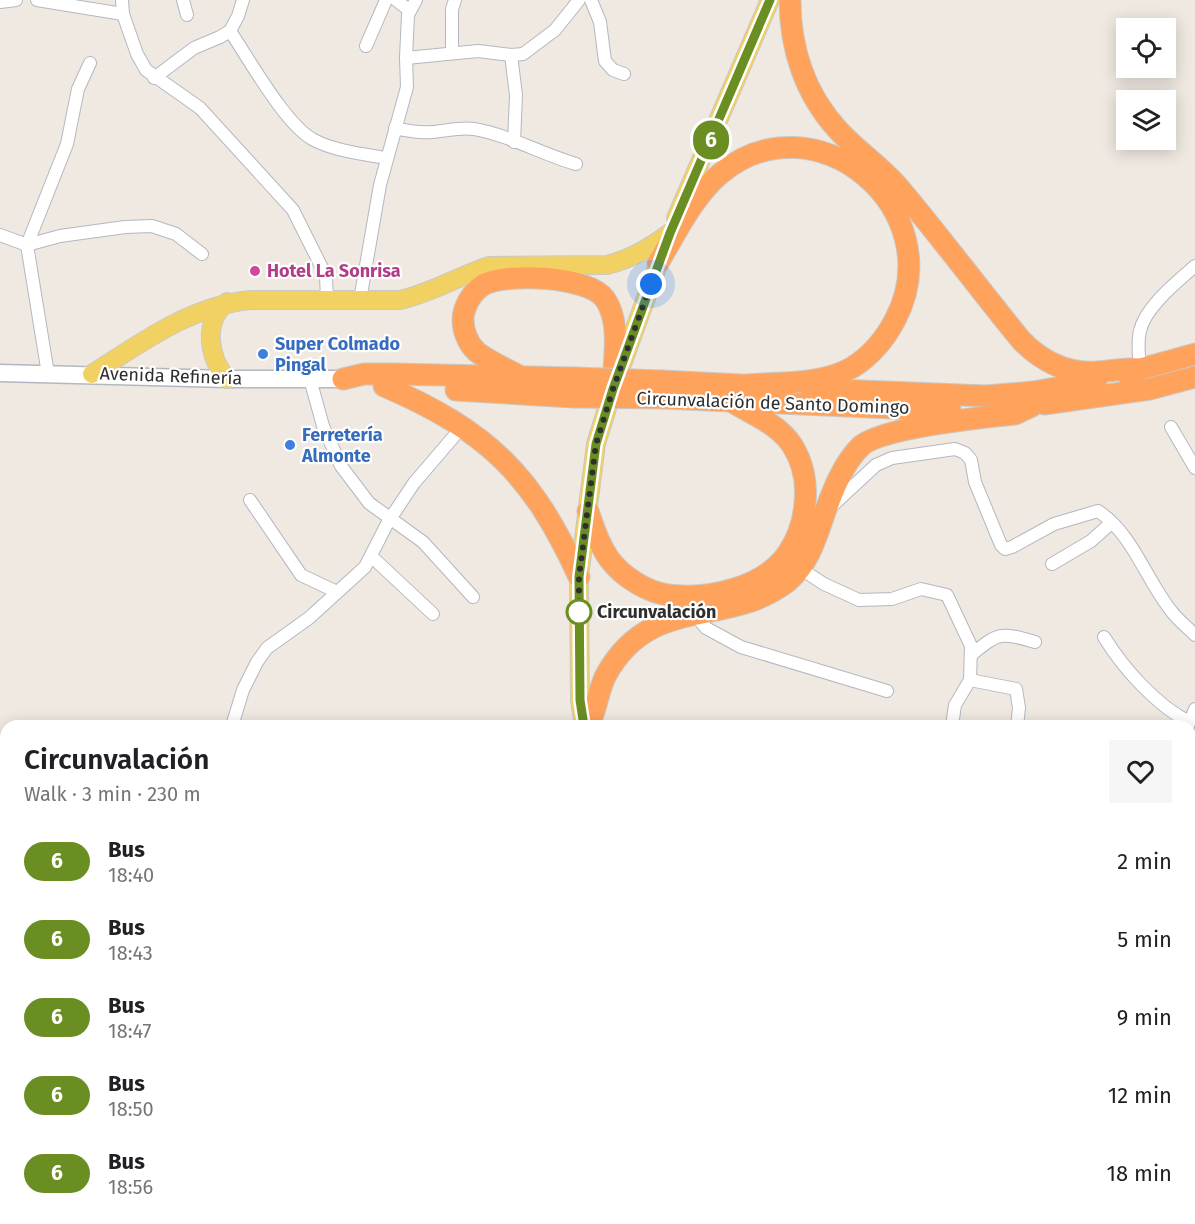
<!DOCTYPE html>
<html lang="en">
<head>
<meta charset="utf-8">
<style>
  :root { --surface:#fff; --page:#f6f6f6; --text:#202124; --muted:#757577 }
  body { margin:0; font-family:"Fira Sans",sans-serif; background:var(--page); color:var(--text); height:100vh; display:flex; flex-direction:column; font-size:22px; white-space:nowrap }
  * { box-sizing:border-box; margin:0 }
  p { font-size:20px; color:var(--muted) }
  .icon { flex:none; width:33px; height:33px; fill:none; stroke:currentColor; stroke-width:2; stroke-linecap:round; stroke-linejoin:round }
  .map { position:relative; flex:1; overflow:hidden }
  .drawer { position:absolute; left:0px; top:720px; width:1196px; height:504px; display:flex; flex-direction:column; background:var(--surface); border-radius:18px 18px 0 0; box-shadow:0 3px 15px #0003 }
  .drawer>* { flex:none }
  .badge { padding:0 12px; border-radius:20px; font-size:21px; line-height:39px }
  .controls { position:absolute; left:1116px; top:18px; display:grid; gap:12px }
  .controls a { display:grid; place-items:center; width:60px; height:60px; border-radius:0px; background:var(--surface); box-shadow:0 3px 15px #0003; font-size:30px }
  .you { position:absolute; width:30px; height:30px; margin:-15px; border:4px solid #fff; border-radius:50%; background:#1a73e8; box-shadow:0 0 0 9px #1a73e833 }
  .map>.badge { position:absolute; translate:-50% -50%; box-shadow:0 0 0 3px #fff }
  .round { display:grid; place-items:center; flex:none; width:63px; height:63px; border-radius:0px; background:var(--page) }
  .headline { display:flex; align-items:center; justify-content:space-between; height:102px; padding:0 24px }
  h1 { font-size:28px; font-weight:600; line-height:45px }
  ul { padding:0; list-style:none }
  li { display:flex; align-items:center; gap:18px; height:78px; padding:0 24px }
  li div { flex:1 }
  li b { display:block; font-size:22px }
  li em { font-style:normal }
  li .badge { min-width:66px; font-weight:700; text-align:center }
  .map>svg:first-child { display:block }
</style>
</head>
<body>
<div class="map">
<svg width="1195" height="1224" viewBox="0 0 1195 1224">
  <rect width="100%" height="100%" fill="#efe9e1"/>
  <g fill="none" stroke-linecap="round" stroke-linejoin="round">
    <defs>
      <g id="minor">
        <path d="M37 0 123 14"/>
        <path d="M122 0 123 14 137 54 146 70 200 108 293 210 326 276 327 300"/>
        <path d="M183 0 187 15"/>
        <path d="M396 0 409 10"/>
        <path d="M591 0 600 22 605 61 613 70 624 74"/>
        <path d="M0 2 16 0"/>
        <path d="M230 31C249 59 286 126 314 140 335 151 363 154 386 158"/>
        <path d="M366 46 386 0"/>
        <path d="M452 53V9L455 0"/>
        <path d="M511 55 516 95 514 142"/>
        <path d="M406 58 478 51 511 55 523 54 555 30 579 0"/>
        <path d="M154 78 194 48 220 37 230 31 238 16 243 0"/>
        <path d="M395 128C407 131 419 133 432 132 446 131 460 127 474 129 509 135 541 154 576 164"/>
        <path d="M0 235 27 245 60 236 125 227 152 226 176 234 202 254"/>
        <path d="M360 300 380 185 407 87 406 58 408 15 416 0"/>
        <path d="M1140 369C1139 356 1137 343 1140 331 1145 307 1177 282 1195 266"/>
        <path d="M48 374 27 245 67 144 78 89 90 63"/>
        <path d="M310 379 323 426 341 466 369 503 423 542 473 597"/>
        <path d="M1171 427 1195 468"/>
        <path d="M250 500 301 575 337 592"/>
        <path d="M834 504 876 465 892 458 955 449 965 453 971 460 975 482 1001 545 1005 549 1012 547 1054 524 1098 511C1133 534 1146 580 1172 612 1178 620 1187 627 1195 635"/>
        <path d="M371 556 433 614"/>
        <path d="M1052 564 1091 541 1111 523"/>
        <path d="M801 569 824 584 859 600 892 599 921 589 947 595 971 646 970 680"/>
        <path d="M693 613 706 628 741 647 887 691"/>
        <path d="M1104 637C1123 668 1156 705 1189 722"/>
        <path d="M971 655C999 632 1000 632 1035 642"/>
        <path d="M232 726 243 690 257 662 267 648 309 618 365 567 388 522 414 483 462 427"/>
        <path d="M952 726 955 705 970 680 1016 689 1019 708 1017 726"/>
        <path d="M1188 726 1195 709"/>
        <path d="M289 1218 299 1224"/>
        <path d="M420 1218 421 1224"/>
        <path d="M504 1218 505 1224"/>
        <path d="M638 1218H651"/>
        <path d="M1071 1218 1074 1224"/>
        <path d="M189 1224 191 1218"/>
        <path d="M321 1224 324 1218"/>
        <path d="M540 1224 541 1218"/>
      </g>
      <path id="secondary" d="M0 373 227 379H343"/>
      <g id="primary">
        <path d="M676 218 770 0"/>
        <path d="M92 374C141 343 190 306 250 300H400C432 293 459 276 489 266L607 265C631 259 649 248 670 233"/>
        <path d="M227 379C208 357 203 321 227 302"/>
        <path d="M584 726 580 700 579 577 596 444 613 389 663 251"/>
        <path d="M773 1218 775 1224"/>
      </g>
      <g id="motorway">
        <path d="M790 0C790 48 805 94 838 130 857 151 882 167 901 190 942 239 980 290 1021 340 1042 362 1066 374 1097 372 1112 371 1125 368 1140 369"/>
        <path d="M658 263C676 233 693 197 720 174 815 94 953 210 895 320 885 339 872 355 853 367 823 385 781 382 747 385"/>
        <path d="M1126 373 1195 354"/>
        <path d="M521 377C507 369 490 362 477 352 468 344 463 331 463 320 463 307 472 292 483 285 506 272 589 276 605 299 622 324 613 360 613 389"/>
        <path d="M343 379 364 374H393L575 378"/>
        <path d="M662 381 761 386"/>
        <path d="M384 386C488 431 532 474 579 577"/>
        <path d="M811 389 986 396 1033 392 1096 381"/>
        <path d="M456 390 573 397"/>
        <path d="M663 398 914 409 950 408"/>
        <path d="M1044 404 1150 389 1195 377"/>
        <path d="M588 511C594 528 599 545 610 560 623 577 647 592 668 595 708 600 764 588 788 553 798 538 804 520 805 502 807 483 803 462 792 445 779 425 754 415 734 403"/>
        <path d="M588 726C597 710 598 690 606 675 651 593 726 629 787 582 809 564 816 538 825 512 833 490 843 464 860 447 879 428 984 417 1015 414L1032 406"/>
      </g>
    </defs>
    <!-- minor casing -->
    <use href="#minor" stroke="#b4b7c1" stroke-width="14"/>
    <!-- secondary casing -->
    <use href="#secondary" stroke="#b4b7c1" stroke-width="19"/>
    <!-- primary casing -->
    <use href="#primary" stroke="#c9c9c9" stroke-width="20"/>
    <!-- motorway casing -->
    <use href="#motorway" stroke="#c9c9c9" stroke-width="23"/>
    <!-- minor -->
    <use href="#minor" stroke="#fff" stroke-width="12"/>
    <!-- secondary -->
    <use href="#secondary" stroke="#fff" stroke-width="16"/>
    <!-- primary -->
    <use href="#primary" stroke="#f2d163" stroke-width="18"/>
    <!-- motorway -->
    <use href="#motorway" stroke="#ffa35c" stroke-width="21"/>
    <defs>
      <g id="motorway-bridge">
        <path d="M575 378 662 381"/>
        <path d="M573 397 663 398"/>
      </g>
    </defs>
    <!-- motorway-bridge casing -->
    <use href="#motorway-bridge" stroke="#c9c9c9" stroke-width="23" stroke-linecap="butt"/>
    <!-- motorway-bridge -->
    <use href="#motorway-bridge" stroke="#ffa35c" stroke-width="21"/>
  </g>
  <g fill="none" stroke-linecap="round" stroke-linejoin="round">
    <defs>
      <path id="line" d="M584 726 580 700 579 577 596 444 613 389 670 233 770 0"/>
    </defs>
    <!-- line casing -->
    <use href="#line" stroke="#fff" stroke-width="14"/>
    <!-- line -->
    <use href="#line" stroke="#6b8e23" stroke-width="9"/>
    <!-- walk -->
    <path stroke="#2e2e2e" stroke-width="6" stroke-dasharray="0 10.8" d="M579 612V577L596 444 613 389 651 284"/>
  </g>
  <!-- markers -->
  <circle fill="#d1479c" stroke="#fff" stroke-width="2" cx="255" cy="271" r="6"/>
  <g fill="#3f7fe0" stroke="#fff" stroke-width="2">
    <circle cx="263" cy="354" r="6"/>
    <circle cx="290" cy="445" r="6"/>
  </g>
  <circle fill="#fff" stroke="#6b8e23" stroke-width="3" cx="579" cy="612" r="12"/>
  <g text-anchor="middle" stroke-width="4.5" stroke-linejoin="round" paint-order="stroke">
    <!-- hotel labels -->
    <g font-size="18" font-weight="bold" fill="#b23c85" stroke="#fff" text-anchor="start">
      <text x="267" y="277">Hotel La Sonrisa</text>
    </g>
    <!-- shop labels -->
    <g font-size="18" font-weight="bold" fill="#366cbe" stroke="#fff" text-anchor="start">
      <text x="275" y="350">Super Colmado<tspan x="275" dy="21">Pingal</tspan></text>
      <text x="302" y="441">Ferretería<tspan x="302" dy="21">Almonte</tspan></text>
    </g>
    <!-- street labels -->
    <g font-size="18" fill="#2e2e2e" stroke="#fff">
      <text transform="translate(171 376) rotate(2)" y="6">Avenida Refinería</text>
      <text transform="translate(773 403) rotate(2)" y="6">Circunvalación de Santo Domingo</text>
    </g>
    <!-- stop labels -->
    <g font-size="18" font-weight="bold" fill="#2e2e2e" stroke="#fff" text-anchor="start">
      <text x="597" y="618">Circunvalación</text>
    </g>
  </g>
</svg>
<div class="controls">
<a><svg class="icon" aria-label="locate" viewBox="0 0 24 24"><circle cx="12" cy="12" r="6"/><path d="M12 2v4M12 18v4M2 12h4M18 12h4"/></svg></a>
<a><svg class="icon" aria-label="layers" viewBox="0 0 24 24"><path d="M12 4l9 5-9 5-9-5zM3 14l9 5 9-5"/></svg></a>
</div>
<div class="you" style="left:651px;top:284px"></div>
<b class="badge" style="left:711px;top:140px;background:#6b8e23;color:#fff">6</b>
<section class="drawer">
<div class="headline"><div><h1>Circunvalación</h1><p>Walk · 3 min · 230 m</p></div><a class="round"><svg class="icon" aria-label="heart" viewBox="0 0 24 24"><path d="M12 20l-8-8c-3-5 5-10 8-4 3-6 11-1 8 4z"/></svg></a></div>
<ul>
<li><span class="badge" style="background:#6b8e23;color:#fff">6</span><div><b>Bus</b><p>18:40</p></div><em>2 min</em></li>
<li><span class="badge" style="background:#6b8e23;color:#fff">6</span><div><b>Bus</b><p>18:43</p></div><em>5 min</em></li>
<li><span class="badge" style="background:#6b8e23;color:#fff">6</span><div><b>Bus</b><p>18:47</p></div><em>9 min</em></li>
<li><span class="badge" style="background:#6b8e23;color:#fff">6</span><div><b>Bus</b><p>18:50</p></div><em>12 min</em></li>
<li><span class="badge" style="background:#6b8e23;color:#fff">6</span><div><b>Bus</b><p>18:56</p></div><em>18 min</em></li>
</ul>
</section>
</div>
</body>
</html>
